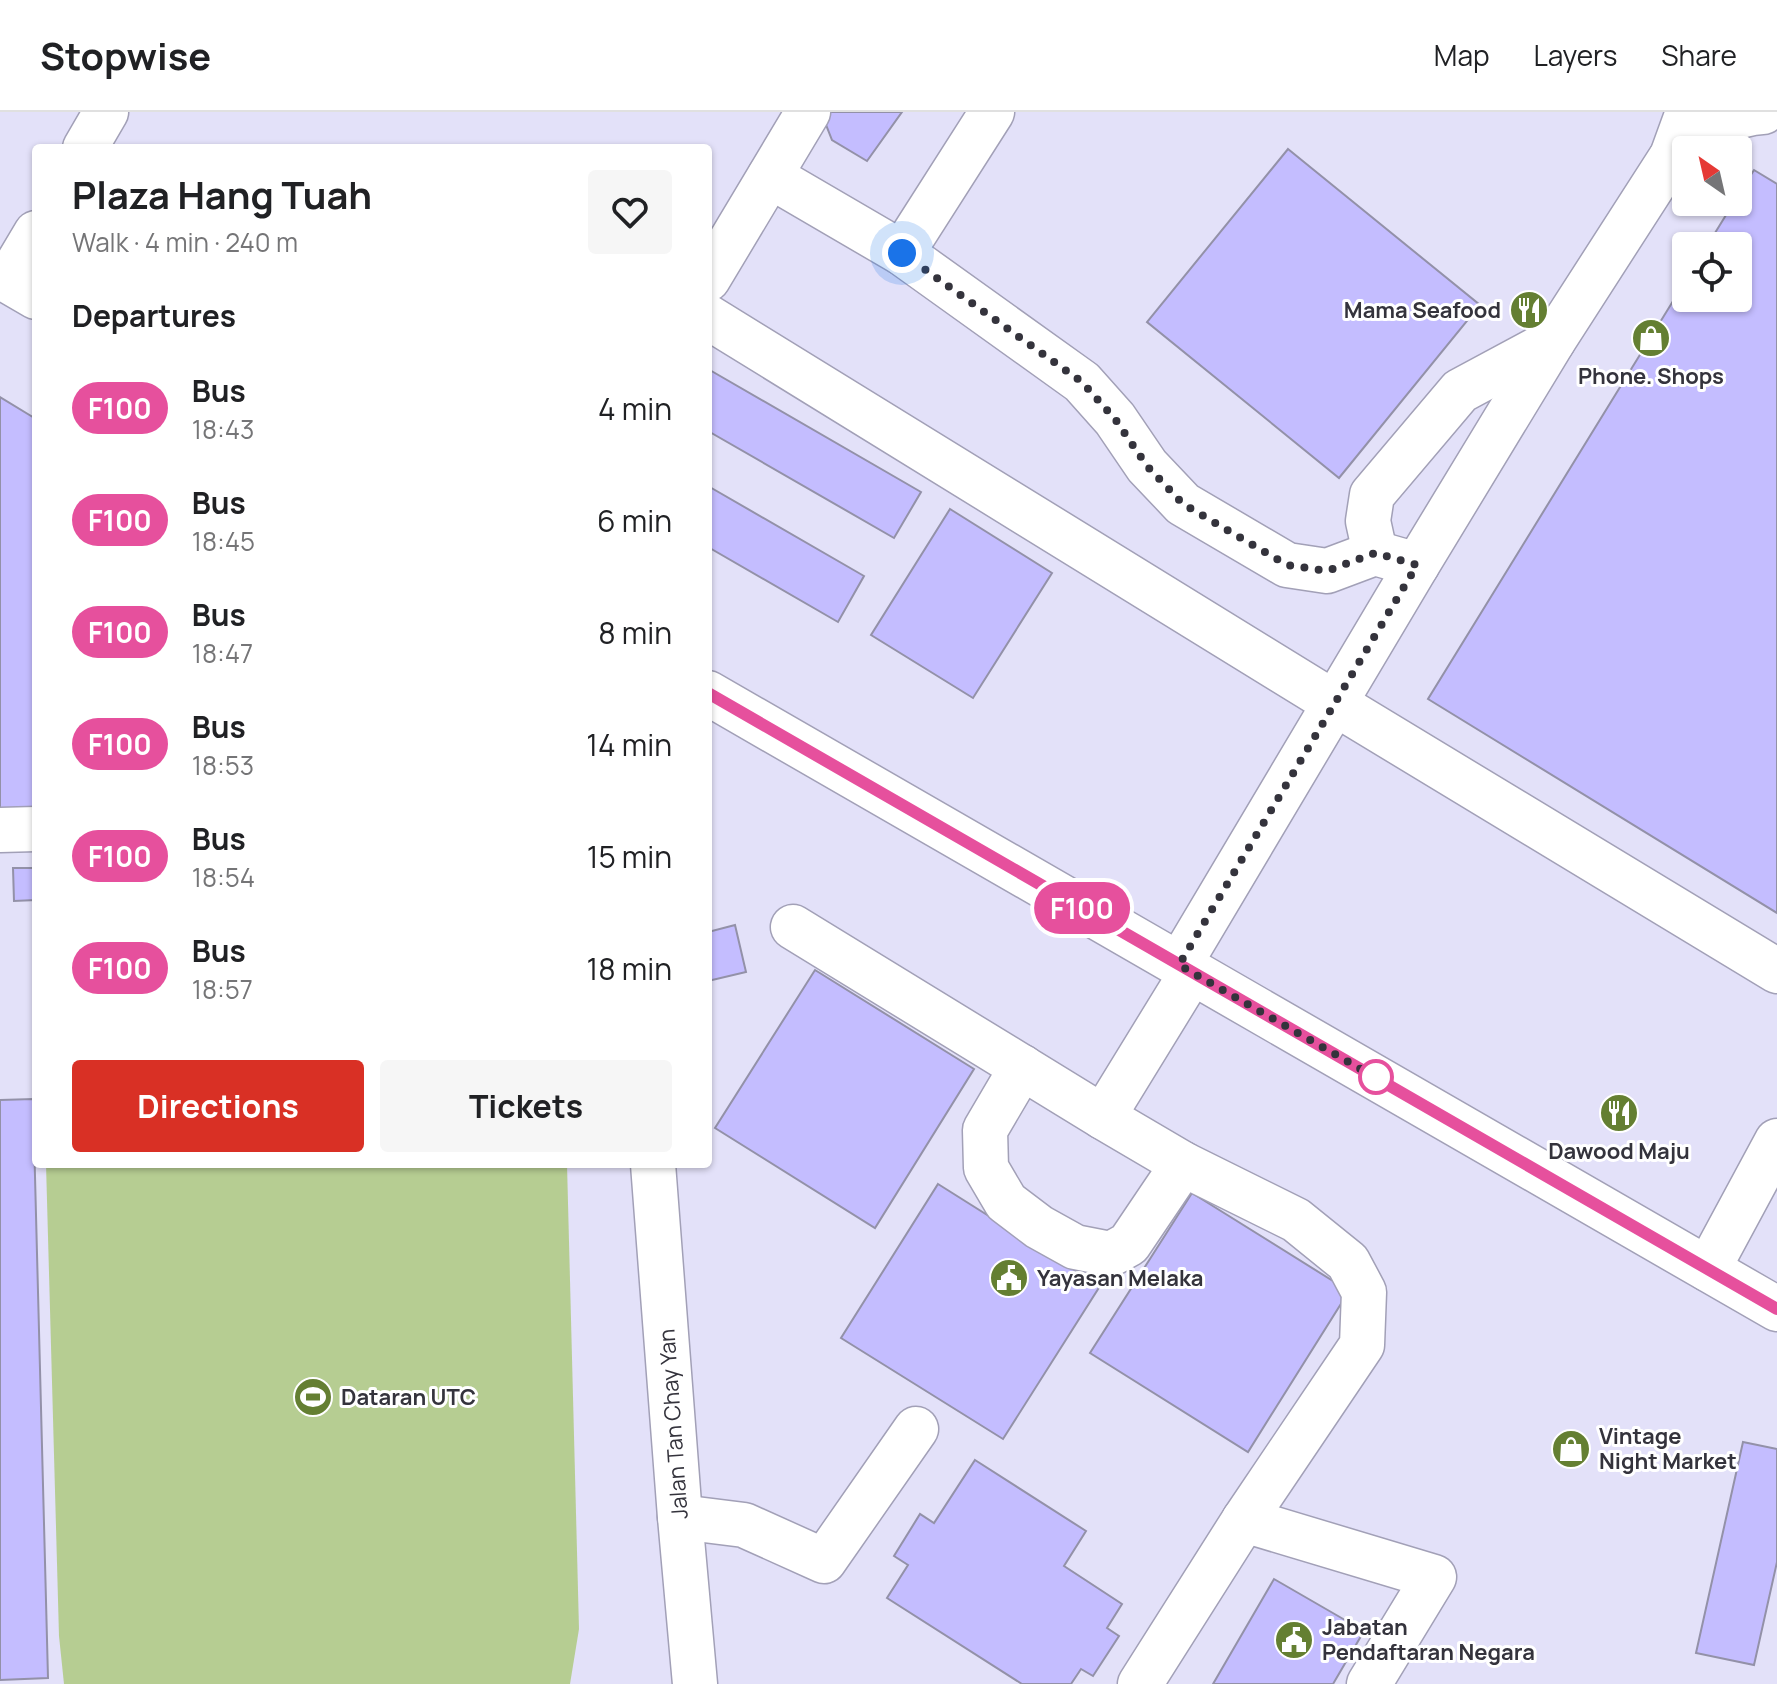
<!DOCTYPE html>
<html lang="en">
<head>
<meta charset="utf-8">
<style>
  :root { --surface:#fff; --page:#f6f6f6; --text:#202124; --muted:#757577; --line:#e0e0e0; --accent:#d93025 }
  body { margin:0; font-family:Manrope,sans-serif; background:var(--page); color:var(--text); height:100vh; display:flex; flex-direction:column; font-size:30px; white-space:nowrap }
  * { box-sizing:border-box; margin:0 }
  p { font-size:26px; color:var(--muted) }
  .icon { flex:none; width:44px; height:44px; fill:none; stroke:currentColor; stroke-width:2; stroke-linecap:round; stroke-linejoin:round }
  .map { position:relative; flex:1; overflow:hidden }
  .drawer { position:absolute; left:32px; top:32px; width:680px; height:1024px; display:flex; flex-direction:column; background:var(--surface); border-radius:8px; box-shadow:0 2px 6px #0004 }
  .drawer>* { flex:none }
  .badge { padding:0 16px; border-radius:26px; font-size:28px; line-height:52px }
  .needle { width:52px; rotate:326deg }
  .buttons { position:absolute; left:1672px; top:24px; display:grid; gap:16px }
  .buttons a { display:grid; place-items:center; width:80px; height:80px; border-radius:8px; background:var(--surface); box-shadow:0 2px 6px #0004; font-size:40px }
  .you { position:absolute; width:40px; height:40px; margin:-20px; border:6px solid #fff; border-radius:50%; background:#1a73e8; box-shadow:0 0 0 12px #1a73e833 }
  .map>.badge { position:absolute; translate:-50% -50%; box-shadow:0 0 0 4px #fff }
  h2 { padding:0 40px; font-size:30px; line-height:72px }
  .round { display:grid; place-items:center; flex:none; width:84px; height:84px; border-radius:8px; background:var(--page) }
  .summary { display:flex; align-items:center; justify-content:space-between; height:136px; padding:0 40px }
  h1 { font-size:38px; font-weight:700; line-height:60px }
  .action { display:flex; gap:16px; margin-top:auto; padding:16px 40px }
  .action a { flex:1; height:92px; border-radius:8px; background:var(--accent); color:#fff; font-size:32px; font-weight:700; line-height:92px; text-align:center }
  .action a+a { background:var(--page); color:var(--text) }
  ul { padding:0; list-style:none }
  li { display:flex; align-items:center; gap:24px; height:112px; padding:0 40px }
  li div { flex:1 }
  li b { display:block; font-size:30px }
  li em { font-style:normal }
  li .badge { min-width:88px; font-weight:700; text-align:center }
  header { display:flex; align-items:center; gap:48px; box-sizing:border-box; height:112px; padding:0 40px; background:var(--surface); border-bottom:2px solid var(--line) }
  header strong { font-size:38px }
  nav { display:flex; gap:44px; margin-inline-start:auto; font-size:28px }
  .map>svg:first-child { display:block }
</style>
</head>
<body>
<header>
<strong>Stopwise</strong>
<nav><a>Map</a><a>Layers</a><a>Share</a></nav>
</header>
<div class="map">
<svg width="1777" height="1572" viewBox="0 0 1777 1572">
  <rect width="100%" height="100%" fill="#e3e1f9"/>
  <!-- green -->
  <path fill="#b6cd92" d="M46 1052H567L579 1517 570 1572H64L59 1524Z"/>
  <!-- building -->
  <g fill="#c4bdff" stroke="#9391a8" stroke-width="2">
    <path d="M821 0H902L867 49 832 28Z"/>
    <path d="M1288 37 1480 193 1339 366 1147 210Z"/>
    <path d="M1754 58 1777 72V801L1428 587 1686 168V186H1738V134H1707L1734 90H1738V83Z"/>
    <path d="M708 257 921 380 894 426 708 319Z"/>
    <path d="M0 285 36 307V698L0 699Z"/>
    <path d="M708 374 864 464 838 510 708 435Z"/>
    <path d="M950 397 1052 461 973 586 871 523Z"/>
    <path d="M13 756H36V788L14 789Z"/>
    <path d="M735 813 746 860 708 869V820Z"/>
    <path d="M815 858 974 957 875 1116 715 1016Z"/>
    <path d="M33 987 48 1566 0 1568V988Z"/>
    <path d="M938 1072 1100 1174 1003 1327 841 1226Z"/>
    <path d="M1192 1081 1349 1179 1248 1340 1090 1241Z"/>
    <path d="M1743 1330 1777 1337V1450L1754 1553 1696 1541Z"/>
    <path d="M975 1348 1086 1419 1064 1454 1122 1492 1107 1516 1119 1524 1093 1564 1081 1557 1071 1572H1022L887 1486 908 1453 894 1444 920 1402 934 1411Z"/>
    <path d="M1274 1467 1364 1519 1333 1572H1213Z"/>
  </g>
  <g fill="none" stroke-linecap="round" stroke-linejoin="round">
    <defs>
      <g id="minor">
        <path d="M85 36 106 0"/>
        <path d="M1672 44C1699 26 1729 1 1763 0"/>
        <path d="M770 64 902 141 1082 270 1115 307 1147 354 1183 392 1287 453 1327 459 1375 441 1417 453"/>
        <path d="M902 141 992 0"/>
        <path d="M8 168 36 121"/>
        <path d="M708 205 1336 592 1777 859"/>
        <path d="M1375 441 1368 409 1372 383 1460 279 1553 229"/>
        <path d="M0 718 36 717"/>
        <path d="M793 815 1103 1005 1192 860"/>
        <path d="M1022 955 985 1018 986 1056 1006 1090 1039 1115 1075 1135 1111 1142 1129 1132 1183 1052"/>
        <path d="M1103 1005 1183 1052 1296 1108 1348 1150 1364 1180 1362 1233 1244 1408 1140 1572"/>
        <path d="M653 1052 680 1405 695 1572"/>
        <path d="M1708 1157 1777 1029"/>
        <path d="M680 1405 744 1413 824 1449 916 1317"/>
        <path d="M1244 1408 1434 1465 1369 1572"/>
      </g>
      <g id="major">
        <path d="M0 164 36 185"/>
        <path d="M708 167 808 0"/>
        <path d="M708 581 1777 1197"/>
        <path d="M1179 853 1417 453 1553 229 1672 44 1688 0"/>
      </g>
    </defs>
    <!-- minor casing -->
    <use href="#minor" stroke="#a2a0b7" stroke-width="47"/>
    <!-- major casing -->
    <use href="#major" stroke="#a2a0b7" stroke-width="47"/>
    <!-- minor -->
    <use href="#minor" stroke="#fff" stroke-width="44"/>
    <!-- major -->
    <use href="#major" stroke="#fff" stroke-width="44"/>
  </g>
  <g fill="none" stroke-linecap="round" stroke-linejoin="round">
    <defs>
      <path id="line" d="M708 581 1777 1197"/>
    </defs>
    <!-- line casing -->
    <use href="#line" stroke="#fff" stroke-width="18"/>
    <!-- line -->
    <use href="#line" stroke="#e6509d" stroke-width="12"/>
    <!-- walk -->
    <path stroke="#34333c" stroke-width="8" stroke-dasharray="0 14.4" d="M902 141 1082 270 1115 307 1147 354 1183 392 1287 453 1327 459 1375 441 1417 453 1179 853 1380 968 1376 965"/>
  </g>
  <!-- icons -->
  <defs>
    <symbol id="restaurant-disc" viewBox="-11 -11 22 22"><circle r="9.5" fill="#647f32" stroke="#fff"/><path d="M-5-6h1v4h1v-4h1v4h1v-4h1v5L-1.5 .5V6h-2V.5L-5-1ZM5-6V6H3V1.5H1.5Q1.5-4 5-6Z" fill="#fff"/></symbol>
    <symbol id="shop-disc" viewBox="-11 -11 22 22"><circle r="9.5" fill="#647f32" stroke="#fff"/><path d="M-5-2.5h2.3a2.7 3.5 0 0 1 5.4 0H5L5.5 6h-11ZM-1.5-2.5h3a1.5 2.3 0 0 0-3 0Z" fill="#fff"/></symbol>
    <symbol id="civic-disc" viewBox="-11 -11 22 22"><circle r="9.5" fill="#647f32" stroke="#fff"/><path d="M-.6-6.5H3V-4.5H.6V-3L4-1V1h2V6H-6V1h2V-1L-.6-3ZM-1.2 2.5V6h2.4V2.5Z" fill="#fff"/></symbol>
    <symbol id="stadium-disc" viewBox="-11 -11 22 22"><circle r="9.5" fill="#647f32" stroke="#fff"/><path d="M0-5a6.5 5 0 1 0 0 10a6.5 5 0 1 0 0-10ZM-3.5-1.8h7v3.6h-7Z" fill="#fff"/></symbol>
  </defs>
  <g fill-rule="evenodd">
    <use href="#restaurant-disc" x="1507" y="176" width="44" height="44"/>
    <use href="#shop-disc" x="1629" y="204" width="44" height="44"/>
    <use href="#restaurant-disc" x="1597" y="979" width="44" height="44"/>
    <use href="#civic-disc" x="987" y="1144" width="44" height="44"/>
    <use href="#stadium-disc" x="291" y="1263" width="44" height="44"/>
    <use href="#shop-disc" x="1549" y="1315" width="44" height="44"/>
    <use href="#civic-disc" x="1272" y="1506" width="44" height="44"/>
  </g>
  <!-- markers -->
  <circle fill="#fff" stroke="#e6509d" stroke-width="4" cx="1376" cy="965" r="16"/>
  <g text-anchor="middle" stroke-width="6" stroke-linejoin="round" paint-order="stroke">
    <!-- poi labels -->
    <g font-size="22" font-weight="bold" fill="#34333c" stroke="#fff" text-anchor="start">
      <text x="1501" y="206" text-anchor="end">Mama Seafood</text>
      <text x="1651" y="272" text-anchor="middle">Phone. Shops</text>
      <text x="1619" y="1047" text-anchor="middle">Dawood Maju</text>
      <text x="1037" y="1174">Yayasan Melaka</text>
      <text x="341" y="1293">Dataran UTC</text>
      <text x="1599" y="1332">Vintage<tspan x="1599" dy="25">Night Market</tspan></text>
      <text x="1322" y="1523">Jabatan<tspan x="1322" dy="25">Pendaftaran Negara</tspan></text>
    </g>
    <!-- street labels -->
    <g font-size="22" fill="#34333c" stroke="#fff">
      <text transform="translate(673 1312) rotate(-94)" y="8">Jalan Tan Chay Yan</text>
    </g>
  </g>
</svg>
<div class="buttons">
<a><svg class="needle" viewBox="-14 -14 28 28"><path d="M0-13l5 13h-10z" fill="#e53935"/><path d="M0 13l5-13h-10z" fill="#757577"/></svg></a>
<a><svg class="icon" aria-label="locate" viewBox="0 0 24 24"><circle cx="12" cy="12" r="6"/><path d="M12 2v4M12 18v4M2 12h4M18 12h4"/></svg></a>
</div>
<div class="you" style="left:902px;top:141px"></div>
<b class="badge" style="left:1082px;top:796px;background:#e6509d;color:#fff">F100</b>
<section class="drawer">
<div class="summary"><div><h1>Plaza Hang Tuah</h1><p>Walk · 4 min · 240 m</p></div><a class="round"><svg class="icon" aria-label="heart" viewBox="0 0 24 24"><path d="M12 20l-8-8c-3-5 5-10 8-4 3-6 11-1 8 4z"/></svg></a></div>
<h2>Departures</h2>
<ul>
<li><span class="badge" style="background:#e6509d;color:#fff">F100</span><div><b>Bus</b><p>18:43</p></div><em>4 min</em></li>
<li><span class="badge" style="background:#e6509d;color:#fff">F100</span><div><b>Bus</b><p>18:45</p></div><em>6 min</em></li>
<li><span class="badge" style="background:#e6509d;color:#fff">F100</span><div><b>Bus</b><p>18:47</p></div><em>8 min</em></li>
<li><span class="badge" style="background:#e6509d;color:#fff">F100</span><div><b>Bus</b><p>18:53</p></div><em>14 min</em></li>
<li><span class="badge" style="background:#e6509d;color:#fff">F100</span><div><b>Bus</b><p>18:54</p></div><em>15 min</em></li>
<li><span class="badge" style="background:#e6509d;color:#fff">F100</span><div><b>Bus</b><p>18:57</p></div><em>18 min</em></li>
</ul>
<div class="action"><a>Directions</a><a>Tickets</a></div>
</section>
</div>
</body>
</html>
